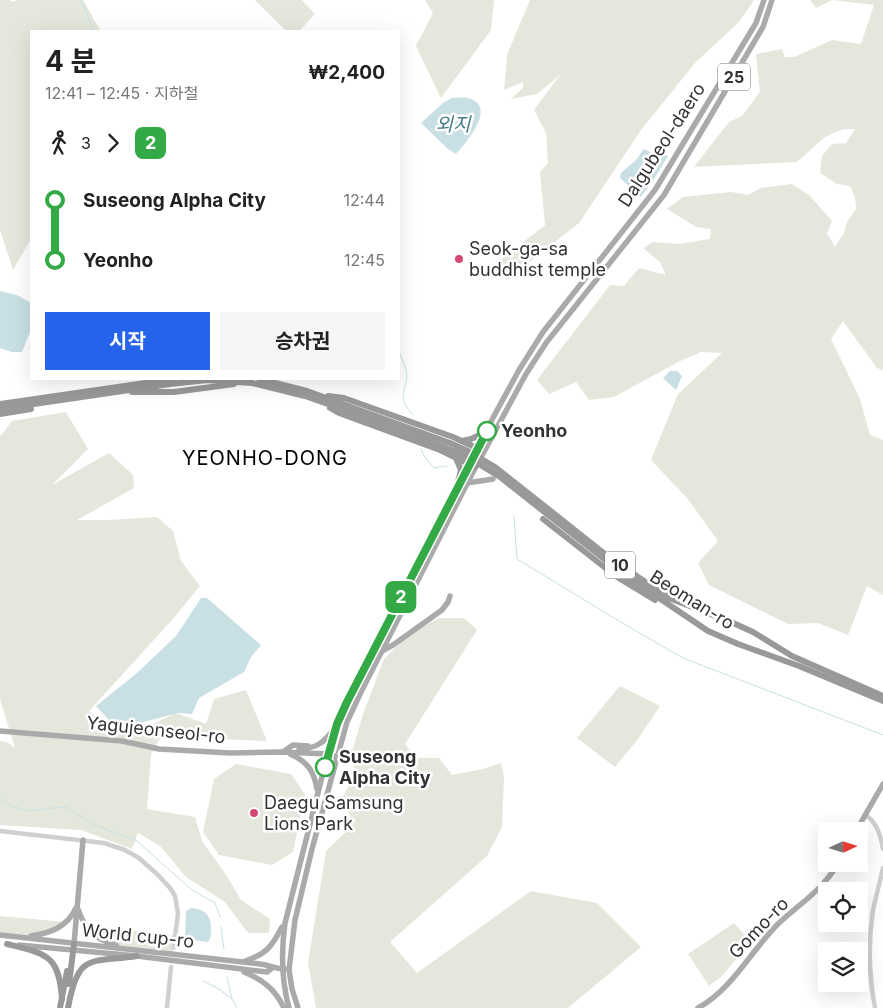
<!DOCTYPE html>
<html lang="ko">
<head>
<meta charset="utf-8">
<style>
  :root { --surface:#fff; --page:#f6f6f6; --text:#222; --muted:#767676; --accent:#2563eb }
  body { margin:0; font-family:Inter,"Noto Sans KR",sans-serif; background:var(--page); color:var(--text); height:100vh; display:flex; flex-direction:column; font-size:19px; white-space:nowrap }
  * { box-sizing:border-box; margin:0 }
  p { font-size:16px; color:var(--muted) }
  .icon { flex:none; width:28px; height:28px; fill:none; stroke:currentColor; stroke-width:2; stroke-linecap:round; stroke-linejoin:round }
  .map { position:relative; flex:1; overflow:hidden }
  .drawer { position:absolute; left:30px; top:30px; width:370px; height:350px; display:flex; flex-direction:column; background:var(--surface); border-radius:0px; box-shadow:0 5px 20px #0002 }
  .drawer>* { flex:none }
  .badge { padding:0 10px; border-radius:8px; font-size:18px; line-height:32px }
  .needle { width:32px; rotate:86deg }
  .controls { position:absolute; left:818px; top:822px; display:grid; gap:10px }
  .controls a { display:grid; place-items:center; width:50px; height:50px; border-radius:0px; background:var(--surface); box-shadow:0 5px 20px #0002; font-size:25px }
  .map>.badge { position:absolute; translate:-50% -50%; box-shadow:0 0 0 2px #fff }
  .legs { display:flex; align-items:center; gap:8px; height:55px; padding:0 15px; font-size:16px }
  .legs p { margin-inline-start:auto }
  .summary { display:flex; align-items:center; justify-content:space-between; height:85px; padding:0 15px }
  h1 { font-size:28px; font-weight:700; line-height:38px }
  .button { display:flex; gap:10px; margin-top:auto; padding:10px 15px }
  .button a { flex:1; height:58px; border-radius:0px; background:var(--accent); color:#fff; font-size:20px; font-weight:700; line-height:58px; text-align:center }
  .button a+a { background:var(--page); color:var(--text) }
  ul { padding:0 15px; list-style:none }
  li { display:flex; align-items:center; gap:18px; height:60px; font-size:19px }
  li i { display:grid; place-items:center; width:8px; height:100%; margin:0 6px; background:currentColor }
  li i::after { content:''; width:12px; height:12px; margin:-6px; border:4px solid; border-radius:50%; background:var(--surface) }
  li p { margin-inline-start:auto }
  li:first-child i { background:linear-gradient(#0000 50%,currentColor 0) }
  li:last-child i { background:linear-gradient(currentColor 50%,#0000 0) }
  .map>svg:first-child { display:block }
</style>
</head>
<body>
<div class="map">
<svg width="883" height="1008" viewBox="0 0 883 1008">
  <rect width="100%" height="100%" fill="#fff"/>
  <!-- green -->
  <g fill="#e4e8dc">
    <path d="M0 0H11L12 2 17 0H83L100 30V31H31V239L13 270 0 230Z"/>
    <path d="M255 0H302L315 14 299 31H286Z"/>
    <path d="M425 0H494L491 30 441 98 416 46 433 13Z"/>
    <path d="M530 0H754L739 22 695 63 641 130 579 223 507 280 489 269 545 225 540 172 548 163 546 133 534 110 560 75 537 94 511 99 523 88V82L504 90 507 55Z"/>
    <path d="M810 0H883V370L877 368 843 321 831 339 860 399 870 435 883 440V595L867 586 848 635 818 623 788 624 709 585 698 563 718 541 688 499 651 460 678 394 722 353 701 352 678 362 614 397 589 400 576 382 549 394 537 380 610 285 624 286 639 268 666 275 660 262 643 248 653 242 679 244 710 239 711 229 696 227 667 209 683 197 731 192 748 195 761 188 792 184 809 195 832 221 827 233 835 247 844 233 847 222 856 209 855 197 850 186 837 184 820 173 822 156 832 144 846 143 855 129H843L825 137 797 162 694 167 729 122 742 116 760 92 756 54 782 49 785 57H794L832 40 861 44 874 5 832 0 816 8Z"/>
    <path d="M66 412 88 449 52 485 109 453 133 475 134 488 77 520H109L157 517 173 531 181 561 200 586 172 620 89 711 117 734 143 729 176 713 206 724 214 699 246 690 267 741 161 737 151 754 147 809 195 817 202 841 227 876 241 900 270 919 269 933H248L225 902 186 877 160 846 138 833 132 849 81 830 0 825V741L7 742 15 748 0 699V437L12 421Z"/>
    <path d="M439 618H464L477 630 405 744 416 758H439L452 775 483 769 501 763 504 777 502 827 487 856 390 942 417 973 531 891 597 903 641 947 568 1008H316L308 963 326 851 353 825 343 796 355 774 351 755 363 714 384 659 409 634Z"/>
    <path d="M620 686 660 706 638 739 615 767 577 738Z"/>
    <path d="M236 764 291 774 305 794 293 852 272 865 219 855 203 832 214 779Z"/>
    <path d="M0 916 65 922 56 930 24 938 0 935Z"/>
    <path d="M734 923 751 942 721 977 709 986 688 954Z"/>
    <path d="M85 925 175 936 173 954 132 950 102 941Z"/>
  </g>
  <!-- water -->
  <g fill="#c8e0e4">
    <path d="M452 98C457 98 463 97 468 98 498 106 467 142 456 154L448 149 421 123 443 103Z"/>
    <path d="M644 149 652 153 668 156 654 179 641 197 620 178 621 173 636 160Z"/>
    <path d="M0 291 17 295 31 303V329L22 352H12L0 348Z"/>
    <path d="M670 371H677L682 376 676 390 663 378Z"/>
    <path d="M201 598H207L261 645 251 657 244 672 199 698 192 714 178 713 117 729 96 706 137 673 176 636Z"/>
    <path d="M191 908C206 909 211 916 211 930 211 935 211 938 208 942L185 939 186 911Z"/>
  </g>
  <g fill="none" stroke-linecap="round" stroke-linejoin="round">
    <!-- stream -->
    <g stroke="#c8e0e4" stroke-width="1">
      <path d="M81 0 94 31"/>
      <path d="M399 352C401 358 405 364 406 370 410 390 393 394 413 415"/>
      <path d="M421 449 424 456 434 468 447 466"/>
      <path d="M514 516 517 559 619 621 683 658 883 735"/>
      <path d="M0 799 12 806 29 811 60 807 68 808 92 824 137 841 192 890 215 903 220 917"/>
      <path d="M221 927 224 949"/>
      <path d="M227 977 232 999 237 1008"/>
      <path d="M203 981 219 989 232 999"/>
    </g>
    <!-- minor-tunnel -->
    <path stroke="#d6d6d6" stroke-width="4.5" stroke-dasharray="4.5 2" stroke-linecap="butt" d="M172 956 174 943"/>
    <!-- minor -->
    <g stroke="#cfcfcf" stroke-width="4.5">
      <path d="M865 815C877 821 881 837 883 849"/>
      <path d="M0 831 104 843 125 850 139 858 158 875 170 888 175 896 178 914 174 943"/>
      <path d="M167 1008 171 967"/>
      <path d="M875 1008C869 976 868 942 873 910 876 896 880 882 883 868"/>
    </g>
    <!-- major -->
    <g stroke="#aaa" stroke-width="5.5">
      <path d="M467 483 493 479"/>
      <path d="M382 651 393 645 442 610 448 602 450 596"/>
      <path d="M0 731 122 741 159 749 230 753 283 752 328 754 338 757"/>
      <path d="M299 750C317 747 323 744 334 729"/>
      <path d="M283 752 293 745 308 746"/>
      <path d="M290 754C307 761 314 771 317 789"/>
      <path d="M856 831 883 784"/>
      <path d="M78 909C85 930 94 939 116 945"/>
      <path d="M0 935 260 964C270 965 273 969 285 969"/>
      <path d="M31 936C51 933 67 927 76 908"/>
      <path d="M74 944 83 840"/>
      <path d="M19 945 137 956 267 972 272 968"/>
      <path d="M245 961C267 954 272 946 282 927"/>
      <path d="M244 972C263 980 275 989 284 1008"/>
      <path d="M289 1008C281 979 281 952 285 923L325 765 338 722 350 694 458 482 519 370 543 332 655 190 756 23 764 0"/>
      <path d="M298 1008 292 989 289 970 295 920 312 849 347 722 361 692 472 474 526 374 546 343 664 195 763 27 772 0"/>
      <path d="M698 1008C733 989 751 950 779 923 802 902 821 891 838 864"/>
    </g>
    <!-- highway -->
    <g stroke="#999" stroke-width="6">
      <path d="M259 379 307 391 450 443 468 451 495 467 610 558 669 598 731 622 753 632 792 656 883 696"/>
      <path d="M132 392H174L234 384"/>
      <path d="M328 396 344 398 453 437 477 448"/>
      <path d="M0 404 173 379"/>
      <path d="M330 408 339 413 440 450 475 467"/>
      <path d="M0 409 170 384 207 380 252 383 305 396 404 431 466 456 500 477 622 573 708 631 738 644 799 666 883 701"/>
      <path d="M0 414 31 409"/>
      <path d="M462 441 471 439 486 432"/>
      <path d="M456 458 461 470 458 482"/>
      <path d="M543 519 617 577 655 600"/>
      <path d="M656 580 680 600"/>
      <path d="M7 944C46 954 59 954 62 999"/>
      <path d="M69 984 74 944"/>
      <path d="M60 1008 67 971"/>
      <path d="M68 1008C78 952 90 963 137 956"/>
    </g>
  </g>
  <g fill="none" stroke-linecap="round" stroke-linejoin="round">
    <defs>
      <path id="line-1" d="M325 767 337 724 347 702 487 431"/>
    </defs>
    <!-- line-1 casing -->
    <use href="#line-1" stroke="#fff" stroke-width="11"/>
    <!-- line-1 -->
    <use href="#line-1" stroke="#33aa46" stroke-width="8"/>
  </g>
  <!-- markers -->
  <g fill="#d44973" stroke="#fff" stroke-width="2">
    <circle cx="459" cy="259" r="5"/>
    <circle cx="254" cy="813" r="5"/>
  </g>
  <g fill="#fff" stroke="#33aa46" stroke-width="2.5">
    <circle cx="487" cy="431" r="9"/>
    <circle cx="325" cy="767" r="9"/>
  </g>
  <g text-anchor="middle" stroke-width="5" stroke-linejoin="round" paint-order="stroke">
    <!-- shield labels -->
    <g fill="#fff" stroke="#707070" stroke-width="1">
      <rect x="718" y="63.5" width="32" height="27" rx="4"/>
      <rect x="605" y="551.5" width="30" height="27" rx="4"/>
    </g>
    <g font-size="16" font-weight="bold" fill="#323232">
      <text x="734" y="83">25</text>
      <text x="620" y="571">10</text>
    </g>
    <!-- street labels -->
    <g font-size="18" fill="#323232" stroke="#fff">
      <text transform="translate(662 145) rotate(-57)" y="6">Dalgubeol-daero</text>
      <text transform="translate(692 600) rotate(32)" y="6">Beoman-ro</text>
      <text transform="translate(156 730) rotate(6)" y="6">Yagujeonseol-ro</text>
      <text transform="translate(759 928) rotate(-46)" y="6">Gomo-ro</text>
      <text transform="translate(138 936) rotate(6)" y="6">World cup-ro</text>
    </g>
    <!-- poi labels -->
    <g font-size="18" fill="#323232" stroke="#fff" text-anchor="start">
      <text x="469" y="255">Seok-ga-sa<tspan x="469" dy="21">buddhist temple</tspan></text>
      <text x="264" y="809">Daegu Samsung<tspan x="264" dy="21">Lions Park</tspan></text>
    </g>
    <!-- stop labels -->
    <g font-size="18" font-weight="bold" fill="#323232" stroke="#fff" text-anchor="start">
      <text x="501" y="437">Yeonho</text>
      <text x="339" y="763">Suseong<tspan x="339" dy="21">Alpha City</tspan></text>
    </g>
    <!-- water labels -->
    <g font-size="19" font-style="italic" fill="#447b86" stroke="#fff">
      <text x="453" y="131">외지</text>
    </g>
    <!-- quarter labels -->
    <g font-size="20" letter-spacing="1" fill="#000" stroke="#fff">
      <text x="265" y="465">YEONHO-DONG</text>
    </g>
  </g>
</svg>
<div class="controls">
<a><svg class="needle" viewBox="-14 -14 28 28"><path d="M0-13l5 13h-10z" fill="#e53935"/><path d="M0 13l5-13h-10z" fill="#767676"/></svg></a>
<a><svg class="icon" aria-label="locate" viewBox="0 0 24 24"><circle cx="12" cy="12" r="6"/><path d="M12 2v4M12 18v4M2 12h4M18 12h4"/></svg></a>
<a><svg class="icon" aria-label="layers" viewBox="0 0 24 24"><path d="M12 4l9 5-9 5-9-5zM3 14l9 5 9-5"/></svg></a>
</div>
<b class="badge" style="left:401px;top:597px;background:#33aa46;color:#fff">2</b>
<section class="drawer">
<div class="summary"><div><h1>4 분</h1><p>12:41 – 12:45 · 지하철</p></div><b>₩2,400</b></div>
<div class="legs"><svg class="icon" aria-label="walk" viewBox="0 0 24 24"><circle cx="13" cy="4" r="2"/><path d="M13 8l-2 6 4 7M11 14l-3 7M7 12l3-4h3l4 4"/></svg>3<svg class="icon" aria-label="forward" viewBox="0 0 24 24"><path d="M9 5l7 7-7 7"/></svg><b class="badge" style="background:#33aa46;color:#fff">2</b></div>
<ul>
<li><i style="color:#33aa46"></i><b>Suseong Alpha City</b><p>12:44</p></li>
<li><i style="color:#33aa46"></i><b>Yeonho</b><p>12:45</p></li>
</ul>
<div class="button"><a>시작</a><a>승차권</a></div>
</section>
</div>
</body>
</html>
